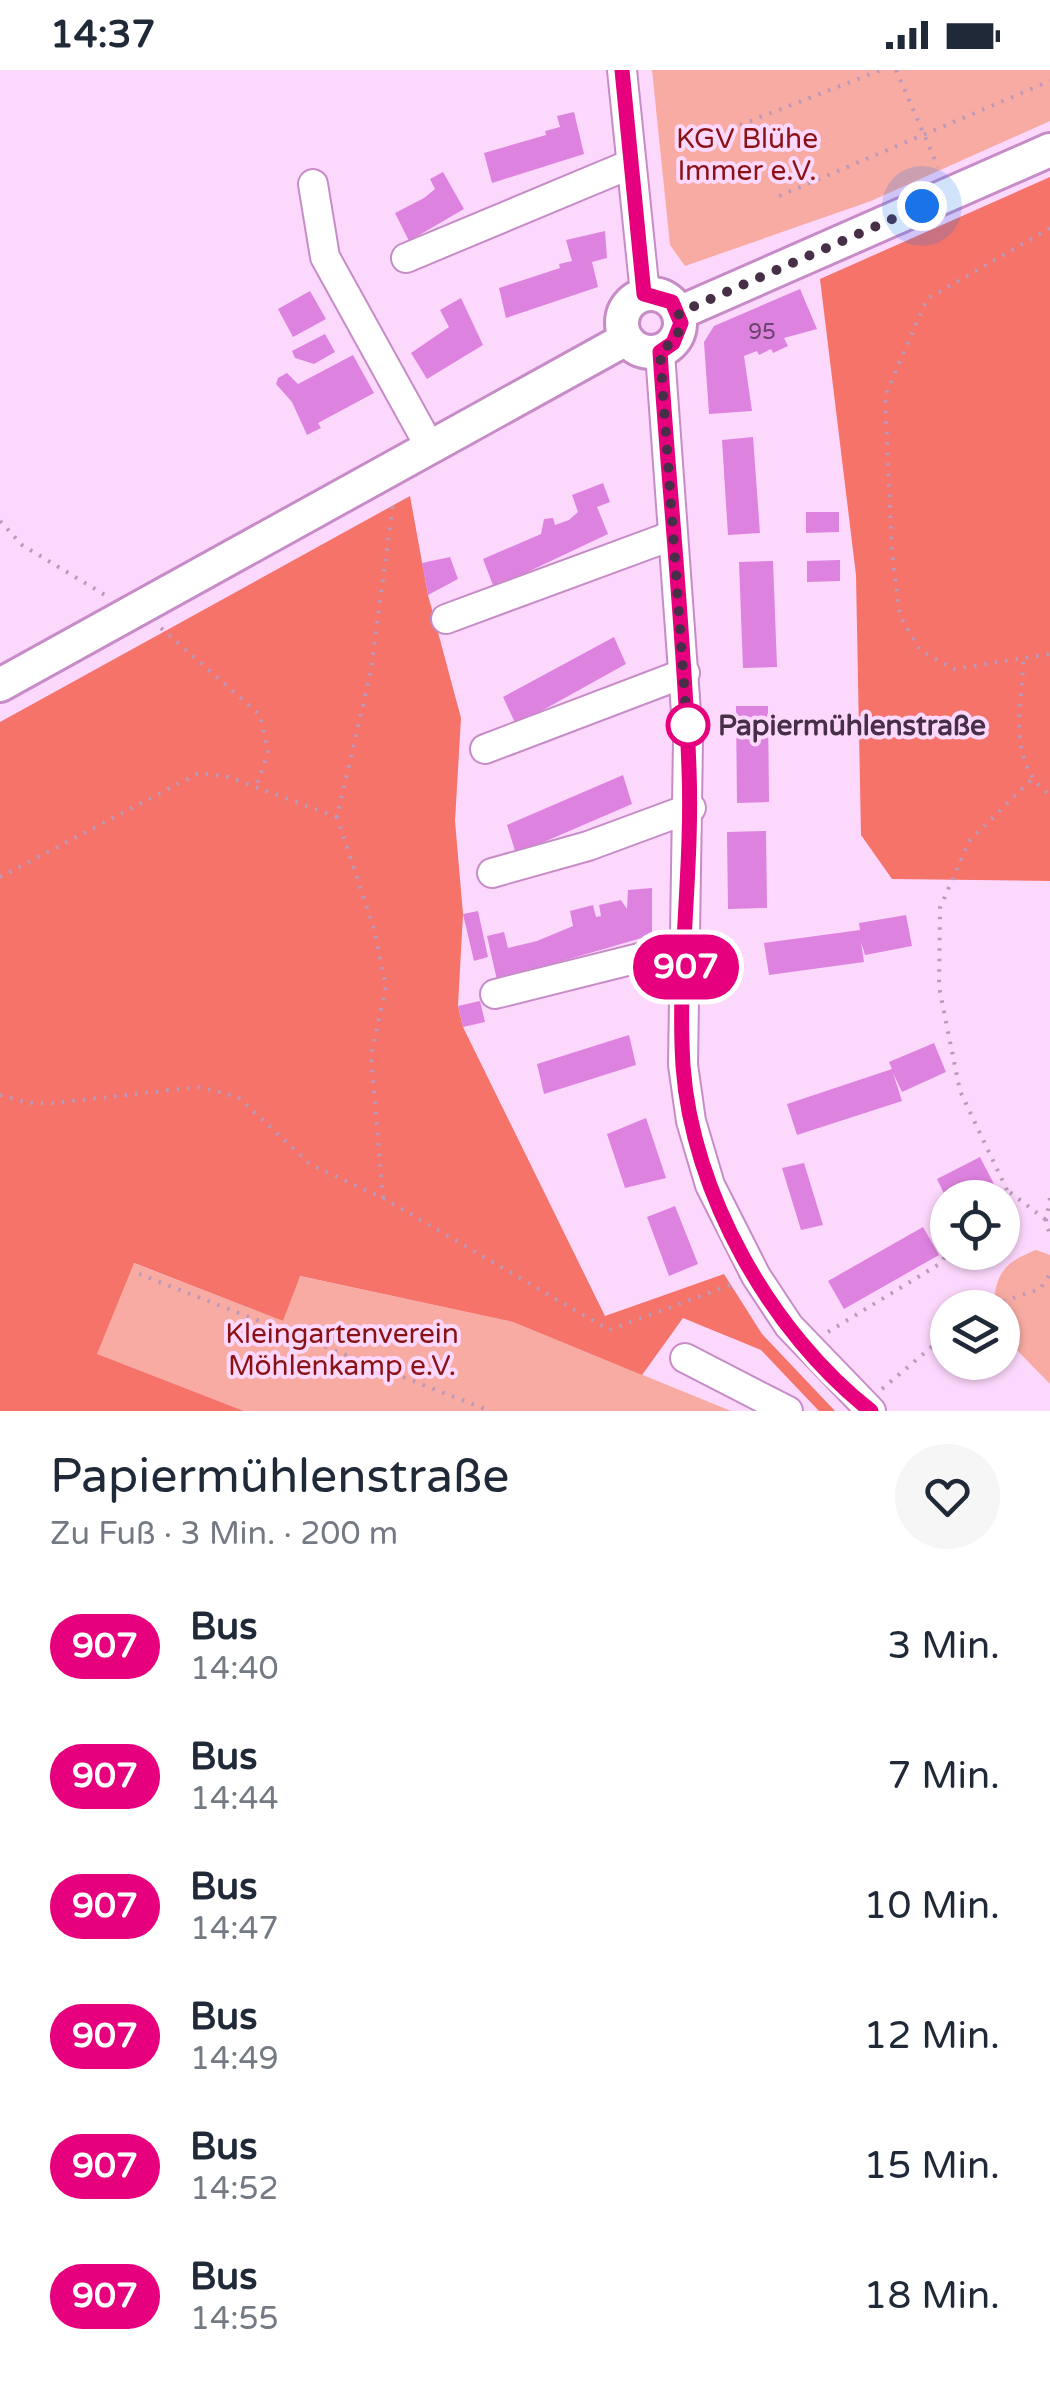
<!DOCTYPE html>
<html lang="de">
<head>
<meta charset="utf-8">
<style>
  :root { --surface:#fff; --page:#f6f6f7; --text:#1f2937; --muted:#747a83 }
  body { margin:0; font-family:"Varela Round",sans-serif; background:var(--page); color:var(--text); height:100vh; display:flex; flex-direction:column; font-size:38px; white-space:nowrap }
  * { box-sizing:border-box; margin:0 }
  p { font-size:32px; color:var(--muted) }
  .icon { flex:none; width:55px; height:55px; fill:none; stroke:currentColor; stroke-width:2; stroke-linecap:round; stroke-linejoin:round }
  .map { position:relative; height:1341px; overflow:hidden }
  .panel { display:flex; flex-direction:column; background:var(--surface); flex:1 }
  .panel>* { flex:none }
  .badge { padding:0 20px; border-radius:32px; font-size:35px; line-height:65px }
  .buttons { position:absolute; left:930px; top:1110px; display:grid; gap:20px }
  .buttons a { display:grid; place-items:center; width:90px; height:90px; border-radius:50%; background:var(--surface); box-shadow:0 2px 8px #0004; font-size:50px }
  .you { position:absolute; width:50px; height:50px; margin:-25px; border:8px solid #fff; border-radius:50%; background:#1a73e8; box-shadow:0 0 0 15px #1a73e833 }
  .map>.badge { position:absolute; translate:-50% -50%; box-shadow:0 0 0 5px #fff }
  .round { display:grid; place-items:center; flex:none; width:105px; height:105px; border-radius:52px; background:var(--page) }
  .summary { display:flex; align-items:center; justify-content:space-between; height:170px; padding:0 50px }
  h1 { font-size:48px; font-weight:600; line-height:75px }
  ul { padding:0; list-style:none }
  li { display:flex; align-items:center; gap:30px; height:130px; padding:0 50px }
  li div { flex:1 }
  li b { display:block; font-size:38px }
  li em { font-style:normal }
  li .badge { min-width:110px; font-weight:700; text-align:center }
  .status { display:flex; justify-content:space-between; align-items:center; height:70px; padding:0 50px; background:var(--surface); direction:ltr }
  .status svg { height:28px; fill:currentColor }
  .map>svg:first-child { display:block }
</style>
</head>
<body>
<div class="status"><b>14:37</b><svg viewBox="0 0 49 12"><path d="M0 12V9h3v3zM5 12V6h3v6zM10 12V3h3v9zM15 12V0h3v12zM26 1h20v11H26zM47 4h2v5h-2z"/></svg></div>
<div class="map">
<svg width="1050" height="1341" viewBox="0 0 1050 1341">
  <rect width="100%" height="100%" fill="#fdd8fd"/>
  <!-- green -->
  <g fill="#f8aba2">
    <path d="M652 0H1050V51L871 131 685 196 670 175Z"/>
    <path d="M1036 1180 1050 1185V1314L1003 1266 1002 1238 994 1237C995 1203 1005 1192 1036 1180Z"/>
    <path d="M133 1193 283 1251 299 1206 513 1252 731 1341H244L96 1284Z"/>
  </g>
  <!-- forest -->
  <g fill="#f57369">
    <path d="M1050 107V811L892 809 861 765 856 505 820 209Z"/>
    <path d="M410 426 428 525 461 648 455 751 463 844 458 936 463 957 605 1246 724 1204 762 1264 835 1341H819L761 1280 683 1248 642 1305 513 1252 300 1206 283 1251 134 1193 97 1284 244 1341H0V652Z"/>
  </g>
  <!-- building -->
  <g fill="#de82df">
    <path d="M574 42 584 84 492 113 484 83 546 65 545 61 560 57 557 46Z"/>
    <path d="M443 102 464 139 409 171 395 143 424 128 435 119 430 109Z"/>
    <path d="M605 161 607 188 592 192 598 217 506 248 499 218 560 198 559 194 572 191 566 170Z"/>
    <path d="M800 219 817 259 784 268 788 276 773 283 771 279 759 285 757 281 744 286 752 341 709 344 704 272 714 256Z"/>
    <path d="M310 221 326 249 293 267 278 239Z"/>
    <path d="M461 228 483 275 427 309 411 283 449 257 440 240Z"/>
    <path d="M325 264 335 282 314 294 295 288 292 281Z"/>
    <path d="M353 285 374 323 318 353 321 358 307 365 292 332 276 314 278 308 287 303 298 314Z"/>
    <path d="M753 367 760 463 728 465 722 370Z"/>
    <path d="M603 413 610 432 597 437 608 464 494 518 483 489 541 464 544 449 553 448 555 455 569 450 578 442 572 425Z"/>
    <path d="M806 442H839V462L806 463Z"/>
    <path d="M450 487 458 509 428 525 422 493Z"/>
    <path d="M840 490V511L807 512V491Z"/>
    <path d="M773 491 777 597 743 598 739 492Z"/>
    <path d="M614 567 626 594 516 655 503 627Z"/>
    <path d="M736 636H768L769 732 737 733Z"/>
    <path d="M623 705 632 734 516 784 507 755Z"/>
    <path d="M766 761 767 838 728 839 727 762Z"/>
    <path d="M652 818V865L497 910 487 866 504 862 508 878 537 871 573 856 570 841 593 835 596 847 601 846 599 835 621 830 627 839 628 820Z"/>
    <path d="M478 841 488 887 474 891 463 844Z"/>
    <path d="M906 845 912 876 865 885 861 872 864 892 769 905 764 873 860 860 859 853Z"/>
    <path d="M480 931 485 952 463 957 458 936Z"/>
    <path d="M629 965 636 995 544 1024 537 994Z"/>
    <path d="M934 973 946 1002 902 1022 893 1003 902 1031 797 1065 787 1034 892 999 889 992Z"/>
    <path d="M646 1048 666 1108 625 1118 607 1064Z"/>
    <path d="M980 1087 995 1116 972 1128H946L937 1109Z"/>
    <path d="M804 1093 823 1155 801 1160 782 1098Z"/>
    <path d="M675 1136 698 1194 669 1206 647 1147Z"/>
    <path d="M923 1157 939 1185 844 1239 828 1211Z"/>
  </g>
  <g fill="none" stroke-linecap="round" stroke-linejoin="round">
    <defs>
      <g id="minor">
        <path d="M622 0 645 224"/>
        <path d="M313 114 325 187 430 377"/>
        <path d="M406 188 631 94"/>
        <path d="M660 283 688 670 683 995 691 1051 710 1115 756 1206 789 1256 871 1341"/>
        <path d="M446 549 671 466"/>
        <path d="M485 679 685 603"/>
        <path d="M492 803 588 776 691 738"/>
        <path d="M495 924 687 876"/>
        <path d="M685 1288 788 1341"/>
      </g>
      <g id="major">
        <circle cx="651" cy="253" r="29"/>
        <path d="M679 243 1050 80"/>
        <path d="M0 615 626 269"/>
      </g>
    </defs>
    <!-- minor casing -->
    <use href="#minor" stroke="#c78cc7" stroke-width="32"/>
    <!-- major casing -->
    <use href="#major" stroke="#c78cc7" stroke-width="38"/>
    <!-- path -->
    <g stroke="#ba99ba" stroke-width="4" stroke-dasharray="2.5 8" stroke-linecap="butt">
      <path d="M896 0 938 97"/>
      <path d="M740 55 881 0"/>
      <path d="M779 126 1050 11"/>
      <path d="M1050 158 927 229 885 326 892 483 900 546 920 580 954 599 1050 584"/>
      <path d="M0 451 22 475 105 525"/>
      <path d="M161 558 260 645 268 682 255 720"/>
      <path d="M1023 592C1022 642 1006 692 1050 725"/>
      <path d="M0 807 199 703 228 707 337 747"/>
      <path d="M0 1025 29 1033H53L199 1017 238 1027 311 1095 383 1128 609 1260 733 1214"/>
      <path d="M1007 1120 960 1021 939 917 940 838 969 771 1031 710"/>
      <path d="M383 1128 371 986 386 916 374 859 337 747 371 600 393 433"/>
      <path d="M992 1128 1007 1120 1050 1153"/>
      <path d="M1050 1128 1046 1151 1050 1165"/>
      <path d="M139 1204 490 1341"/>
      <path d="M983 1238 1040 1219 1050 1204"/>
      <path d="M828 1262 941 1193 948 1182"/>
      <path d="M882 1319 948 1263"/>
    </g>
    <!-- minor -->
    <use href="#minor" stroke="#fff" stroke-width="28"/>
    <!-- major -->
    <use href="#major" stroke="#fff" stroke-width="32"/>
  </g>
  <g fill="none" stroke-linecap="round" stroke-linejoin="round">
    <defs>
      <path id="line" d="M622 0 644 224 672 232 681 253 673 273 660 282C669 421 684 560 689 699 693 798 677 898 683 996 692 1123 771 1263 871 1341"/>
    </defs>
    <!-- line casing -->
    <use href="#line" stroke="#fff" stroke-width="22"/>
    <!-- line -->
    <use href="#line" stroke="#e6007e" stroke-width="15"/>
    <!-- walk -->
    <path stroke="#482f48" stroke-width="10" stroke-dasharray="0 18" d="M688 655V670L660 282 678 267 679 243 922 136"/>
  </g>
  <!-- markers -->
  <circle fill="#fff" stroke="#e6007e" stroke-width="5" cx="688" cy="655" r="20"/>
  <g text-anchor="middle" stroke-width="8" stroke-linejoin="round" paint-order="stroke">
    <!-- number labels -->
    <g font-size="22" fill="#6e446e">
      <text x="762" y="269">95</text>
    </g>
    <!-- park labels -->
    <g font-size="28" fill="#8a1215" stroke="#fdd8fd">
      <text x="747" y="78">KGV Blühe<tspan x="747" dy="32">Immer e.V.</tspan></text>
      <text x="342" y="1273">Kleingartenverein<tspan x="342" dy="32">Möhlenkamp e.V.</tspan></text>
    </g>
    <!-- stop labels -->
    <g font-size="28" font-weight="bold" fill="#482f48" stroke="#fdd8fd" text-anchor="start">
      <text x="718" y="665">Papiermühlenstraße</text>
    </g>
  </g>
</svg>
<div class="buttons">
<a><svg class="icon" aria-label="locate" viewBox="0 0 24 24"><circle cx="12" cy="12" r="6"/><path d="M12 2v4M12 18v4M2 12h4M18 12h4"/></svg></a>
<a><svg class="icon" aria-label="layers" viewBox="0 0 24 24"><path d="M12 4l9 5-9 5-9-5zM3 14l9 5 9-5"/></svg></a>
</div>
<div class="you" style="left:922px;top:136px"></div>
<b class="badge" style="left:686px;top:897px;background:#e6007e;color:#fff">907</b>
</div>
<section class="panel">
<div class="summary"><div><h1>Papiermühlenstraße</h1><p>Zu Fuß · 3 Min. · 200 m</p></div><a class="round"><svg class="icon" aria-label="heart" viewBox="0 0 24 24"><path d="M12 20l-8-8c-3-5 5-10 8-4 3-6 11-1 8 4z"/></svg></a></div>
<ul>
<li><span class="badge" style="background:#e6007e;color:#fff">907</span><div><b>Bus</b><p>14:40</p></div><em>3 Min.</em></li>
<li><span class="badge" style="background:#e6007e;color:#fff">907</span><div><b>Bus</b><p>14:44</p></div><em>7 Min.</em></li>
<li><span class="badge" style="background:#e6007e;color:#fff">907</span><div><b>Bus</b><p>14:47</p></div><em>10 Min.</em></li>
<li><span class="badge" style="background:#e6007e;color:#fff">907</span><div><b>Bus</b><p>14:49</p></div><em>12 Min.</em></li>
<li><span class="badge" style="background:#e6007e;color:#fff">907</span><div><b>Bus</b><p>14:52</p></div><em>15 Min.</em></li>
<li><span class="badge" style="background:#e6007e;color:#fff">907</span><div><b>Bus</b><p>14:55</p></div><em>18 Min.</em></li>
</ul>
</section>
</body>
</html>
